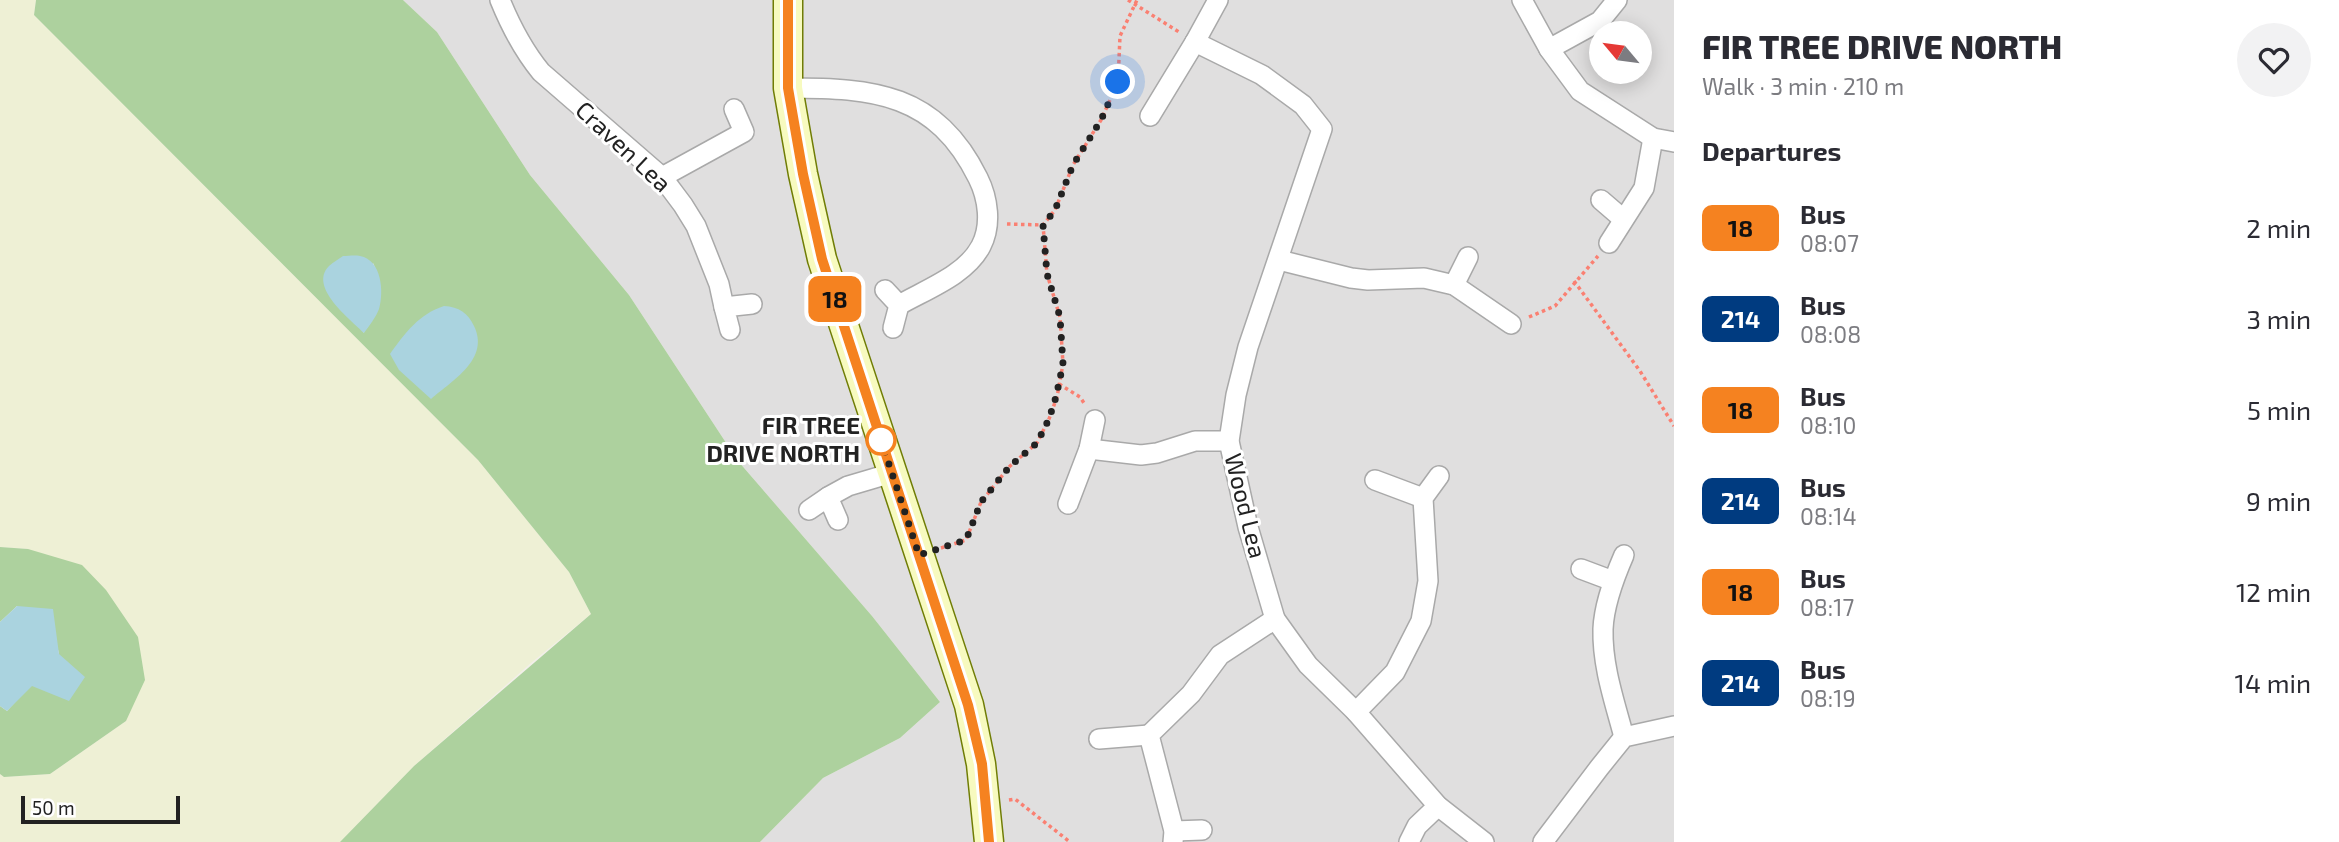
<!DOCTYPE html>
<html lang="en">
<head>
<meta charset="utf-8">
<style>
  :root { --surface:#fff; --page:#f2f2f3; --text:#2b2b33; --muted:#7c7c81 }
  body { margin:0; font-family:"Exo 2",sans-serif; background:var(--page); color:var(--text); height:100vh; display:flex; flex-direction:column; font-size:26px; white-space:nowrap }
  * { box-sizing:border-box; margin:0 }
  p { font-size:23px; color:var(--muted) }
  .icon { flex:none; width:38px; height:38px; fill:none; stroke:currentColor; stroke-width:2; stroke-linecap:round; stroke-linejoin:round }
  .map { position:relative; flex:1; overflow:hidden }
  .sheet { display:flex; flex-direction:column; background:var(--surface); width:665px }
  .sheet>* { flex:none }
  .badge { padding:0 14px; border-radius:10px; font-size:24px; line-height:46px }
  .needle { width:46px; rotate:299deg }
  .fabs { position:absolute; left:1589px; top:21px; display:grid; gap:14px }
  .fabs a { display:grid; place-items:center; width:63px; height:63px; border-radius:50%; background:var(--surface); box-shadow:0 4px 18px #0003; font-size:35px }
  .scale { position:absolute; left:21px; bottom:18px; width:159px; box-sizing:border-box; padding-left:7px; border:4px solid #222; border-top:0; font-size:19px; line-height:24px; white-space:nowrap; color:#222; -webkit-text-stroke:5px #fff; paint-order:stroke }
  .you { position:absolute; width:35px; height:35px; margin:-18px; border:5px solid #fff; border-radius:50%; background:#1a73e8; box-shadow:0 0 0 10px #1a73e833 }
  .map>.badge { position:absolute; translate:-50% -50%; box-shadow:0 0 0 4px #fff }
  h2 { padding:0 28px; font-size:26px; line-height:63px }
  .round { display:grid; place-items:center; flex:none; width:74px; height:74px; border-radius:37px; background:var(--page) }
  .headline { display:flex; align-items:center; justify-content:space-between; height:119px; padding:0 28px }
  h1 { font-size:33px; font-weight:800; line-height:52px }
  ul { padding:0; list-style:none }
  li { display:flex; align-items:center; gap:21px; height:91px; padding:0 28px }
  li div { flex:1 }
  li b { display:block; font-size:26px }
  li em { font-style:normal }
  li .badge { min-width:77px; font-weight:700; text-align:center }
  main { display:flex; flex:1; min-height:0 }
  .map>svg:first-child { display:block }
</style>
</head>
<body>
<main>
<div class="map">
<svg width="1674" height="842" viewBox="0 0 1674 842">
  <rect width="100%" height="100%" fill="#f2efe9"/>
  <!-- residential -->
  <path fill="#e0dfdf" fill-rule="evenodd" d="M403 0H1674V842H760L823 778 900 738 940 702 872 616 738 461 629 295 530 175 437 32ZM1601 33H1640V72H1601Z"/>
  <!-- farmland -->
  <path fill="#eef0d5" d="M0 0H36L34 15 478 460 569 572 591 614 531 663 414 766 340 842H0V774L4 777 50 774 126 721 28 549 0 547Z"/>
  <!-- forest -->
  <g fill="#add19e" fill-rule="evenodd">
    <path d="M36 0H403L437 32 530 175 629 295 738 461 872 616 940 702 900 738 823 778 760 842H340L414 766 591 614 569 572 478 460 34 15ZM373 263C386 288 381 312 363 333Z"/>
    <path d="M0 547 28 549 82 565 106 590 138 637 145 680 126 721 50 774 4 777 0 774V706L7 711 59 654 55 636 17 606 0 622Z"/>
  </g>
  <!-- water -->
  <g fill="#aad3df">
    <path d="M343 256C348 256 355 255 360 256 382 260 384 292 379 309 376 317 369 326 364 333 350 319 308 287 329 266 333 262 339 259 343 256Z"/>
    <path d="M444 306C459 307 468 313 474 326 490 359 453 380 431 399L399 370 390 354C405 333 419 314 444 306Z"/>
    <path d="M17 606 53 609 59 654 85 677 69 701 32 686 7 711 0 706V622Z"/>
  </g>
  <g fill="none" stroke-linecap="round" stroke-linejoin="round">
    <defs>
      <g id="street">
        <path d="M500 0C511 27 523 50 541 72L662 177 683 205 696 226 719 284 724 307"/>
        <path d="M1522 0 1549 49 1580 91 1653 138 1674 142"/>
        <path d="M1195 42 1262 75 1303 105 1322 129 1248 347 1236 395 1229 441 1248 527 1275 619 1308 665 1356 712 1438 806 1484 842"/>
        <path d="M1549 49 1600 21 1617 0"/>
        <path d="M788 88C874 88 936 93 978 178 988 198 992 225 981 246 966 275 927 289 899 305"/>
        <path d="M1150 116 1195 42 1218 0"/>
        <path d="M662 177 744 132 734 109"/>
        <path d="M1601 200 1623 219"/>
        <path d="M1609 243 1644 188 1653 138"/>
        <path d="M1279 260 1351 278 1368 280 1424 278 1454 285 1511 324"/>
        <path d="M1454 285 1468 257"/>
        <path d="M885 290 899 305 893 328"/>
        <path d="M730 330 724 307 752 304"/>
        <path d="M1089 449 1141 455 1157 453 1195 441H1229"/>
        <path d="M1375 480 1423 498"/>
        <path d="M1068 504 1089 449 1095 420"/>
        <path d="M809 510 828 497"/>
        <path d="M838 520 828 497 848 486 892 473"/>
        <path d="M1624 555C1614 578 1604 605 1603 629 1602 666 1615 703 1624 737"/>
        <path d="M1581 569 1613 581"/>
        <path d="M1356 712 1395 672 1421 621 1428 581 1423 498 1439 476"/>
        <path d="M1099 739 1149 735"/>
        <path d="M1174 831 1202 830"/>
        <path d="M1173 842 1174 831 1149 735 1191 694 1220 655 1275 619"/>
        <path d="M1409 842 1417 826 1438 806"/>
        <path d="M1543 842 1599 768 1624 737 1674 726"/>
      </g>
      <path id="secondary" d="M788 0V88L803 174 822 259 969 705 981 764 989 842"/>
    </defs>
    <!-- street casing -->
    <use href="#street" stroke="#a9a9a9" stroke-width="22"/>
    <!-- secondary casing -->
    <use href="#secondary" stroke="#707d05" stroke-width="31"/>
    <!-- path -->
    <g stroke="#fa8072" stroke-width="3.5" stroke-dasharray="3.5 3.5" stroke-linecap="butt">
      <path d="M1128 0 1179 32"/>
      <path d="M1007 224 1043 225 1055 210 1073 165 1101 120 1118 82 1120 36 1137 0"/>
      <path d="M1574 281 1640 371 1674 426"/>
      <path d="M1529 317 1555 306 1598 256"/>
      <path d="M1059 384 1080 397 1084 403"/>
      <path d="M941 548 966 540 981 502 1010 466 1037 443 1049 419 1057 397 1063 364 1060 317 1047 274 1043 225"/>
      <path d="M1009 800 1015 799 1070 842"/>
    </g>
    <!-- street -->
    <use href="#street" stroke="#fff" stroke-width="19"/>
    <!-- secondary -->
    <use href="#secondary" stroke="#f7fabf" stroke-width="28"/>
  </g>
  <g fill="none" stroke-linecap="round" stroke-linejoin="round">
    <defs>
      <path id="line" d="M788 0V88L803 174 822 259 968 705 982 764 989 842"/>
    </defs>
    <!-- line casing -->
    <use href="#line" stroke="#fff" stroke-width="16"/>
    <!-- line -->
    <use href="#line" stroke="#f58220" stroke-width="10"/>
    <!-- walk -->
    <path stroke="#222" stroke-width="7" stroke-dasharray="0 12.6" d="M881 440 919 555 966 540 981 502 1010 466 1037 443 1049 419 1056 397 1063 364 1060 317 1047 274 1043 225 1055 210 1073 165 1101 120 1118 82"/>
  </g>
  <!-- markers -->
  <circle fill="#fff" stroke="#f58220" stroke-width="3.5" cx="881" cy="440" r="14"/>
  <g text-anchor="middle" stroke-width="6" stroke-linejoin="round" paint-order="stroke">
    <!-- street labels -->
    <g font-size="24" fill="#222" stroke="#fff">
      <text transform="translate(623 147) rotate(43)" y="8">Craven Lea</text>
      <text transform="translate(1245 506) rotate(76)" y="8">Wood Lea</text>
    </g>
    <!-- stop labels -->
    <g font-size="24" font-weight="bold" fill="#222" stroke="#fff" text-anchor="end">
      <text x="860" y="434">FIR TREE<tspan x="860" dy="28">DRIVE NORTH</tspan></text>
    </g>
  </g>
</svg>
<div class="fabs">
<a><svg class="needle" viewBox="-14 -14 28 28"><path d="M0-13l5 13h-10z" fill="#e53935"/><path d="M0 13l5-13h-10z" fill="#7c7c81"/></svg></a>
</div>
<div class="scale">50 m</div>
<div class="you" style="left:1118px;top:82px"></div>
<b class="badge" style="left:835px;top:299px;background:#f58220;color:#111">18</b>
</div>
<section class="sheet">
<div class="headline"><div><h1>FIR TREE DRIVE NORTH</h1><p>Walk · 3 min · 210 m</p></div><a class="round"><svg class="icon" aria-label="heart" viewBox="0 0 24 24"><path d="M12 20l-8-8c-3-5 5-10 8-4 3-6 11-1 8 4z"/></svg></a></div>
<h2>Departures</h2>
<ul>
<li><span class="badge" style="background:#f58220;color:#111">18</span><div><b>Bus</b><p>08:07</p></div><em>2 min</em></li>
<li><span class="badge" style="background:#003b80;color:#fff">214</span><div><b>Bus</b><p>08:08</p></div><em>3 min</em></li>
<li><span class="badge" style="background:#f58220;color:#111">18</span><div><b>Bus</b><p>08:10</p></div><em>5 min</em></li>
<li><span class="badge" style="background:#003b80;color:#fff">214</span><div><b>Bus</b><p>08:14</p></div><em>9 min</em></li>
<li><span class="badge" style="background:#f58220;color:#111">18</span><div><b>Bus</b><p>08:17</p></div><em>12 min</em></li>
<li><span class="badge" style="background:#003b80;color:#fff">214</span><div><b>Bus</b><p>08:19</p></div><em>14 min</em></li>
</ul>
</section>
</main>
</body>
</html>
